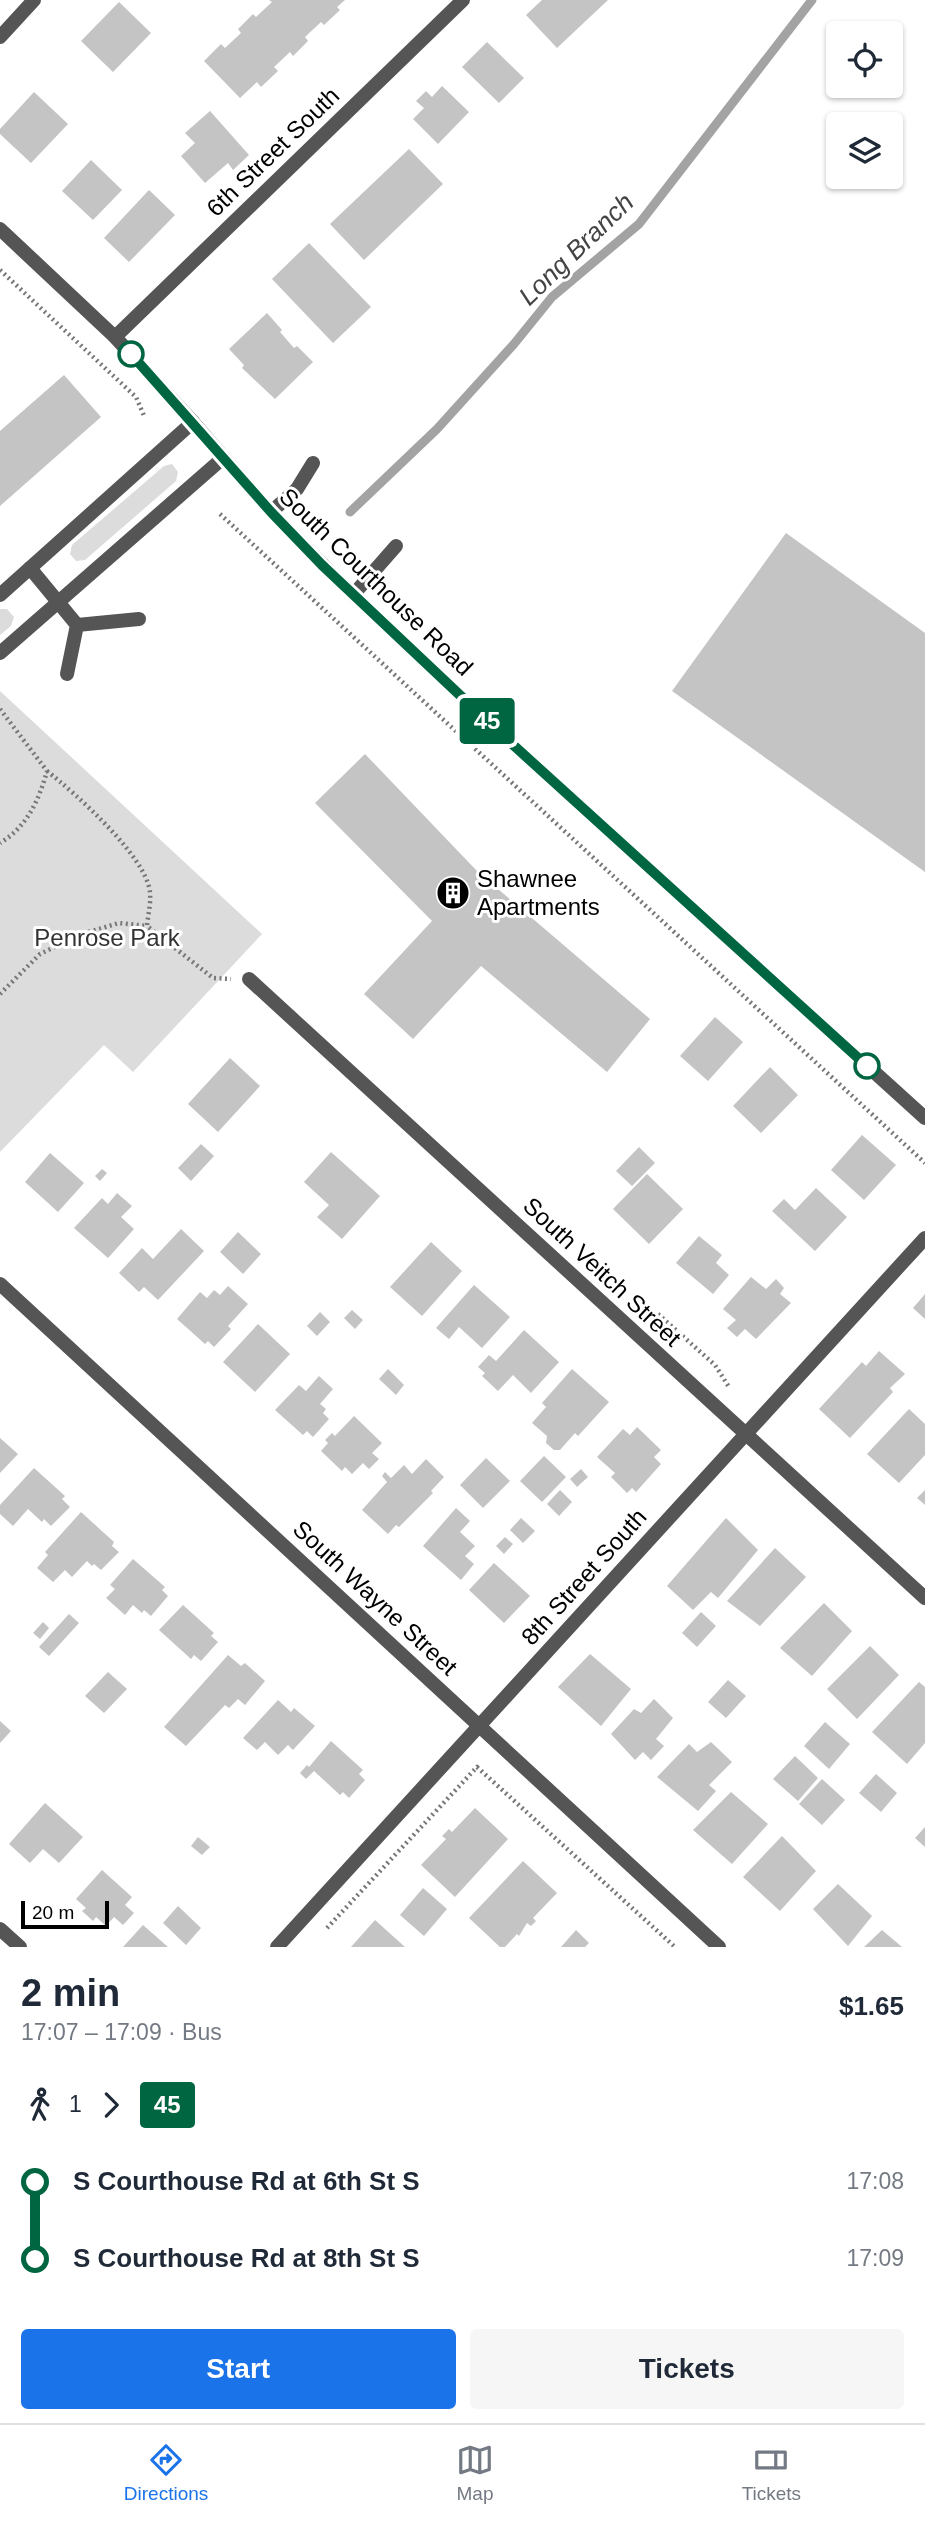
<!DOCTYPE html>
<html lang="en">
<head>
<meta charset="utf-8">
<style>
  :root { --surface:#fff; --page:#f6f6f7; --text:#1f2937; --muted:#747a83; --line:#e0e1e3; --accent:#1a73e8 }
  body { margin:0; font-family:Helvetica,sans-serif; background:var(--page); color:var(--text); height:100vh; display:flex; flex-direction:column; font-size:26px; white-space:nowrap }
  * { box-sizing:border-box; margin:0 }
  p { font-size:23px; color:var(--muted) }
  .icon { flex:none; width:38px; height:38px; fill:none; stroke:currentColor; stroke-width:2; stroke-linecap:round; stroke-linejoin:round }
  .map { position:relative; height:1947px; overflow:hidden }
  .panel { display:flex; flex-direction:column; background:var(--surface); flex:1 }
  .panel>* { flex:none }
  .badge { padding:0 14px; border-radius:5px; font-size:24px; line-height:46px }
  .fabs { position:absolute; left:826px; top:21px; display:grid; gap:14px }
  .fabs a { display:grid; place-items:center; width:77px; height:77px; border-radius:7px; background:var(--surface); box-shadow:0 2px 5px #0004; font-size:35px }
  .scale { position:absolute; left:21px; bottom:18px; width:88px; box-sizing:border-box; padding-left:7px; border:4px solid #000; border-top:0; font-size:19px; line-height:24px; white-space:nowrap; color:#000; -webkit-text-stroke:5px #fff; paint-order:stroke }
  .map>.badge { position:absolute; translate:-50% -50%; box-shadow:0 0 0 4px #fff }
  .legs { display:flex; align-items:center; gap:10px; height:77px; padding:0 21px; font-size:23px }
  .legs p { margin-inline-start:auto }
  .headline { display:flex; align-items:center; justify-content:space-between; height:119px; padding:0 21px }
  h1 { font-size:38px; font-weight:700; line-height:52px }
  .primary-button { display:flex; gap:14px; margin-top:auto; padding:14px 21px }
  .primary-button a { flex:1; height:80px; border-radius:7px; background:var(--accent); color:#fff; font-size:28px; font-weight:700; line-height:80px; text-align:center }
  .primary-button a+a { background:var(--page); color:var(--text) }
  ul { padding:0 21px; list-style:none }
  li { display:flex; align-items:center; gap:24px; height:77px; font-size:26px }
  li i { display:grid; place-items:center; width:10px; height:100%; margin:0 9px; background:currentColor }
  li i::after { content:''; width:18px; height:18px; margin:-9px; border:5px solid; border-radius:50%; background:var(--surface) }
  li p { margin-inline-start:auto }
  li:first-child i { background:linear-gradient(#0000 50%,currentColor 0) }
  li:last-child i { background:linear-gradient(currentColor 50%,#0000 0) }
  .tab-bar { display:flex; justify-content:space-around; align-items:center; height:98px; border-top:2px solid var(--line); background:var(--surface); font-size:19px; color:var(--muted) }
  .tab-bar a { display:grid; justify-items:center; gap:4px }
  .tab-bar .selected { color:var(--accent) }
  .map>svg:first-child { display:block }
</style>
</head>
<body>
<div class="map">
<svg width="925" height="1947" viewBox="0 0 925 1947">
  <rect width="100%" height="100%" fill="#fff"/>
  <!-- green -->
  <g fill="#dcdcdc">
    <path d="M172 464 178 472 176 481 85 560 76 561 70 554 72 545 164 466Z"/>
    <path d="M0 609H7L14 617 11 626 0 635Z"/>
    <path d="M0 691 262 934 133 1072 104 1045 0 1152Z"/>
  </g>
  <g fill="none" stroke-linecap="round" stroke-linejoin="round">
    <!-- stream -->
    <path stroke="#a3a3a3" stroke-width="9" d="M350 512 437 429 514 344 552 297 639 224 812 0"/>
  </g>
  <!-- building -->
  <g fill="#c4c4c4">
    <path d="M269 0H345L337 7 340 10 324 25 321 22 305 37 308 41 293 56 290 52 274 67 278 71 261 87 257 82 240 98 204 61 221 44 225 48 241 33 238 29 253 14 256 17 272 2Z"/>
    <path d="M542 0H608L557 48 526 15Z"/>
    <path d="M119 2 151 33 113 72 81 41Z"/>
    <path d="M487 42 524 78 499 103 462 67Z"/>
    <path d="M442 86 469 112 438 144 413 119 424 108 416 101 426 91 432 97Z"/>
    <path d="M34 92 68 124 31 163 0 134V129Z"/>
    <path d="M210 111 249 155 233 170 228 163 205 183 181 156 195 143 185 133Z"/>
    <path d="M409 149 443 184 364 260 330 224Z"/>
    <path d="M91 160 122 190 93 220 62 191Z"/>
    <path d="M149 190 175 215 129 262 104 238Z"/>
    <path d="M309 243 371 307 333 343 272 279Z"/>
    <path d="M267 313 282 330 280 332 294 348 297 346 313 362 275 399 242 368 244 365 229 349Z"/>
    <path d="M64 375 101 417 0 506V431Z"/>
    <path d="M786 533 925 633V872L672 691Z"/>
    <path d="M365 754 477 871 650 1019 607 1072 481 966 413 1039 364 994 432 921 315 803Z"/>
    <path d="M715 1017 743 1042 708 1081 680 1056Z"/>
    <path d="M230 1058 260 1086 218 1132 188 1104Z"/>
    <path d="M770 1067 798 1095 761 1133 733 1106Z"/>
    <path d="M862 1135 896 1165 864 1200 831 1170Z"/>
    <path d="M201 1144 214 1156 191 1181 178 1168Z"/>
    <path d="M639 1147 655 1163 632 1186 616 1171Z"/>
    <path d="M331 1152 380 1196 342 1239 317 1217 329 1205 304 1182Z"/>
    <path d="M50 1153 84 1183 58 1212 25 1182Z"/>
    <path d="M102 1169 107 1173 100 1181 95 1176Z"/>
    <path d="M647 1174 683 1209 649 1244 613 1209Z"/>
    <path d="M816 1188 847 1217 815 1251 772 1211 784 1199 795 1210Z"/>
    <path d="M117 1193 132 1206 121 1217 134 1229 108 1258 74 1228 102 1198 108 1204Z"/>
    <path d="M181 1229 204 1251 158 1300 144 1287 139 1292 119 1273 142 1248 153 1259Z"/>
    <path d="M238 1232 261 1254 243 1274 220 1252Z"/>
    <path d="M699 1236 722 1255 716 1263 729 1275 713 1294 676 1263Z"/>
    <path d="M431 1242 462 1271 422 1316 390 1287Z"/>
    <path d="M751 1277 766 1289 776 1279 784 1288 780 1294 791 1303 756 1339 745 1329 737 1337 727 1328 736 1320 723 1309Z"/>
    <path d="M474 1285 510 1317 482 1348 459 1327 449 1339 436 1328Z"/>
    <path d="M228 1286 248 1304 228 1326 231 1329 214 1347 208 1341 205 1344 177 1319 200 1292 207 1298 214 1290 220 1295Z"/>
    <path d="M925 1294V1319L913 1308Z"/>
    <path d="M352 1310 363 1320 355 1329 344 1318Z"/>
    <path d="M320 1312 330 1322 317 1336 307 1326Z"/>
    <path d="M258 1324 290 1354 255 1392 223 1362Z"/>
    <path d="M524 1330 559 1362 531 1393 513 1375 498 1391 482 1376 485 1373 478 1367 489 1355 496 1361Z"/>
    <path d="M879 1351 905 1374 890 1388 893 1392 850 1438 819 1409 862 1362 866 1366Z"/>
    <path d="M388 1369 404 1385 396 1395 379 1379Z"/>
    <path d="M572 1369 609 1402 578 1436 575 1433 560 1450H554L546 1443 547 1436 532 1423 546 1407 542 1403Z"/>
    <path d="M319 1376 333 1389 320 1404 326 1409 323 1413 329 1419 313 1437 307 1431 303 1435 275 1410 299 1385 306 1391Z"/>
    <path d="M909 1409 925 1424V1455L899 1483 867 1454Z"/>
    <path d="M354 1416 382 1443 372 1453 379 1459 369 1469 363 1463 352 1474 345 1467 342 1471 321 1451 328 1443 325 1440 332 1433 335 1436Z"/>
    <path d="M637 1427 661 1450 654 1457 661 1464 636 1492 632 1488 627 1493 611 1477 615 1473 597 1457 623 1429 630 1435Z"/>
    <path d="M0 1438 18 1454 0 1473Z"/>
    <path d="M544 1456 566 1477 542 1502 520 1481Z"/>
    <path d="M486 1458 510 1481 483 1508 460 1485Z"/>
    <path d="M426 1459 444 1477 431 1491 433 1493 399 1527 396 1525 388 1534 362 1510 387 1482 382 1476 385 1472 391 1478 404 1465 412 1474Z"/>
    <path d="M34 1468 65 1496 62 1499 70 1507 51 1526 44 1519 42 1522 28 1509 13 1526 0 1514V1505Z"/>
    <path d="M581 1469 588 1477 577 1487 570 1479Z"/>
    <path d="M560 1490 572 1502 559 1516 547 1504Z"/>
    <path d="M925 1490V1505L917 1498Z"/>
    <path d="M456 1508 470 1521 460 1532 475 1546 465 1556 474 1564 461 1580 423 1546Z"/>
    <path d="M81 1512 114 1542 112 1546 119 1552 101 1570 94 1564 92 1566 87 1561 72 1577 65 1570 53 1582 37 1568 48 1555 45 1552Z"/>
    <path d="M521 1518 535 1531 523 1543 510 1530Z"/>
    <path d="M726 1518 758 1550 718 1598 711 1592 693 1610 667 1586Z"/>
    <path d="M505 1537 513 1544 504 1554 496 1546Z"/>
    <path d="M775 1548 806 1577 760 1626 727 1601Z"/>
    <path d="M133 1559 165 1587 162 1590 168 1596 151 1616 144 1610 142 1613 133 1605 125 1615 106 1598 115 1589 110 1585Z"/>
    <path d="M494 1563 530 1596 504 1623 469 1590Z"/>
    <path d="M824 1603 852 1631 812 1676 780 1648Z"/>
    <path d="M183 1605 214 1633 211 1636 218 1642 201 1661 194 1655 191 1659 159 1630Z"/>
    <path d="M701 1612 716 1626 697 1647 682 1633Z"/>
    <path d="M69 1614 79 1623 49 1656 39 1647Z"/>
    <path d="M43 1622 49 1628 40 1639 33 1633Z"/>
    <path d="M870 1646 899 1675 857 1719 827 1689Z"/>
    <path d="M590 1654 631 1689 601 1726 558 1687Z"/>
    <path d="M228 1655 241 1666 245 1663 265 1681 245 1705 238 1699 229 1708 225 1705 186 1746 164 1727Z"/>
    <path d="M108 1672 127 1689 104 1713 85 1696Z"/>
    <path d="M728 1680 746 1696 726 1718 708 1702Z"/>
    <path d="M919 1682 925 1687V1743L907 1764 872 1732Z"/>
    <path d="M654 1699 673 1718 656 1739 664 1746 651 1760 643 1752 635 1760 611 1734 634 1709 641 1713Z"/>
    <path d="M278 1700 291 1712 294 1708 315 1726 293 1750 288 1745 278 1755 265 1742 257 1750 243 1738Z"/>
    <path d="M0 1721 11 1731 0 1743Z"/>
    <path d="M825 1722 850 1744 829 1769 804 1746Z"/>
    <path d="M331 1741 363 1770 359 1774 365 1780 349 1798 343 1792 340 1795 314 1771 306 1779 300 1773 307 1765 309 1767Z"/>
    <path d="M711 1742 732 1762 709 1785 716 1791 698 1811 657 1777 689 1744 697 1752Z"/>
    <path d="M795 1756 818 1778 798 1801 773 1779Z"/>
    <path d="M876 1774 897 1793 881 1812 859 1793Z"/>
    <path d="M822 1779 845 1800 822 1825 799 1804Z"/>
    <path d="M731 1792 768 1824 732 1864 693 1830Z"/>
    <path d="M45 1803 83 1837 59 1863 43 1849 30 1863 9 1844Z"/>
    <path d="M475 1808 508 1839 455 1897 421 1865 446 1839 442 1836 449 1829 452 1832Z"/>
    <path d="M925 1827V1847L915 1838Z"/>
    <path d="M782 1836 816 1871 780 1911 743 1877Z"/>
    <path d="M198 1837 210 1847 202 1855 191 1846Z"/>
    <path d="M523 1861 557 1893 533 1918 536 1921 531 1926 527 1923 519 1936 517 1934 505 1947H500L469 1918Z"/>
    <path d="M102 1870 132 1897 125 1905 134 1913 123 1925 114 1917 106 1926 96 1917 93 1921 82 1911 86 1908 76 1899Z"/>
    <path d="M838 1884 872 1916 848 1946 813 1909Z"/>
    <path d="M423 1888 447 1909 424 1936 400 1915Z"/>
    <path d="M178 1906 201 1928 186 1945 163 1923Z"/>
    <path d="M375 1920 405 1947H351Z"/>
    <path d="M143 1925 168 1947H123Z"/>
    <path d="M576 1930 589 1943 585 1947H561Z"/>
    <path d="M882 1930 902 1947H864Z"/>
  </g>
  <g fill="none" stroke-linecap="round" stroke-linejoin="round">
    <!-- path -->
    <g stroke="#777" stroke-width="4.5" stroke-dasharray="2 3.5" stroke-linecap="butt">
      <path d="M0 270 136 397 145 418"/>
      <path d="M220 514 925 1163"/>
      <path d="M0 709 47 771C39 800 27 827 0 843"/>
      <path d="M47 771C75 793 148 858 150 893 151 904 148 915 147 926L213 978 231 979"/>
      <path d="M0 994 40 954 82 934 119 923 147 926"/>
      <path d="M658 1314 715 1365 729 1387"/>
      <path d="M327 1928 477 1767 675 1947"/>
    </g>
    <!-- service -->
    <g stroke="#555" stroke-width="14">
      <path d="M271 512 297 489 313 463"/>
      <path d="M30 568 77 625 67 674"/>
      <path d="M353 595 396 546"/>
      <path d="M77 625 139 619"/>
    </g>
    <!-- minor -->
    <g stroke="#555" stroke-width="14">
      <path d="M0 37 34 0"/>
      <path d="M115 337 463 0"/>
      <path d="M249 979 925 1598"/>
      <path d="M0 1284 719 1947"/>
      <path d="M0 1929 20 1947"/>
      <path d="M277 1947 925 1238"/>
    </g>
    <!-- tertiary -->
    <g stroke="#555" stroke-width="14">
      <path d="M0 229 115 337 193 422 271 512 353 595 500 733 925 1118"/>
      <path d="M0 595 193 422"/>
      <path d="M0 653 223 458"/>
    </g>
  </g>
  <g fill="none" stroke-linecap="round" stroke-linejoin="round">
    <defs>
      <path id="line-1" d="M131 354 271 512 322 565 500 733 867 1066"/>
    </defs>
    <!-- line-1 casing -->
    <use href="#line-1" stroke="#fff" stroke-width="16"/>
    <!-- line-1 -->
    <use href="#line-1" stroke="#006641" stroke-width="10"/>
  </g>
  <!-- icons -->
  <defs>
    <symbol id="building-disc" viewBox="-11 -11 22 22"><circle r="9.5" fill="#000" stroke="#fff"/><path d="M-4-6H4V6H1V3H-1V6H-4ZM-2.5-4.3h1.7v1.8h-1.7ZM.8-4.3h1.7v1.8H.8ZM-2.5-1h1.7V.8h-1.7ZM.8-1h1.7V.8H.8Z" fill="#fff"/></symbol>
  </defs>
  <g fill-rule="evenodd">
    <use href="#building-disc" x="434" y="874" width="38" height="38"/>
  </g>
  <!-- markers -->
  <g fill="#fff" stroke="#006641" stroke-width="3.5">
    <circle cx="131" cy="354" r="12"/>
    <circle cx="867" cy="1066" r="12"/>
  </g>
  <g text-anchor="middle" stroke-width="6" stroke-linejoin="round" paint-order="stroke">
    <!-- street labels -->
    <g font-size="24" fill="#000" stroke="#fff">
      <text transform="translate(273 152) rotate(-44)" y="8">6th Street South</text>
      <text transform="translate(376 582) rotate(44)" y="8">South Courthouse Road</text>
      <text transform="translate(602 1272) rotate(43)" y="8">South Veitch Street</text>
      <text transform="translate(584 1577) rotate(-48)" y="8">8th Street South</text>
      <text transform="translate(375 1598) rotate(43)" y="8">South Wayne Street</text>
    </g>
    <!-- poi labels -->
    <g font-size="24" fill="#000" stroke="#fff" text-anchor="start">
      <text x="477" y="887">Shawnee<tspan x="477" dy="28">Apartments</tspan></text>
    </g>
    <!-- park labels -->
    <g font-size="24" fill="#333" stroke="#fff">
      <text x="107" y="946">Penrose Park</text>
    </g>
    <!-- water labels -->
    <g font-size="26" font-style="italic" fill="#444" stroke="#fff">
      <text transform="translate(576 249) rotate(-44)" y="9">Long Branch</text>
    </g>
  </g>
</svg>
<div class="fabs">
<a><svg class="icon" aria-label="locate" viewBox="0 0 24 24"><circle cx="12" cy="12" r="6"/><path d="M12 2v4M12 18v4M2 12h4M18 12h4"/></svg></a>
<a><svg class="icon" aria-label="layers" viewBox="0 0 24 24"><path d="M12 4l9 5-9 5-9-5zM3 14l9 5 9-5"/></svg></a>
</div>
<div class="scale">20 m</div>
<b class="badge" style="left:487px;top:721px;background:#006641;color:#fff">45</b>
</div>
<section class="panel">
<div class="headline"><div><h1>2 min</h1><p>17:07 – 17:09 · Bus</p></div><b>$1.65</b></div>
<div class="legs"><svg class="icon" aria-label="walk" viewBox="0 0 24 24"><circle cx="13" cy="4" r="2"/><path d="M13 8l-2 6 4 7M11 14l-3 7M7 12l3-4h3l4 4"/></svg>1<svg class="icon" aria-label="forward" viewBox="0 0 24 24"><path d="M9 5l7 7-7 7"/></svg><b class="badge" style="background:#006641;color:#fff">45</b></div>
<ul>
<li><i style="color:#006641"></i><b>S Courthouse Rd at 6th St S</b><p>17:08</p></li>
<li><i style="color:#006641"></i><b>S Courthouse Rd at 8th St S</b><p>17:09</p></li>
</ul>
<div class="primary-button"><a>Start</a><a>Tickets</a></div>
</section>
<nav class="tab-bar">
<a class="selected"><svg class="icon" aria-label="directions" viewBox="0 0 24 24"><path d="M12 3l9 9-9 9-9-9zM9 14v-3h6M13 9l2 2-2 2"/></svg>Directions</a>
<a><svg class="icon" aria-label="map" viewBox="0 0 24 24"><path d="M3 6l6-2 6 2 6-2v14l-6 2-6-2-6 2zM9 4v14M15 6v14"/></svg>Map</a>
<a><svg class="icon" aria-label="tickets" viewBox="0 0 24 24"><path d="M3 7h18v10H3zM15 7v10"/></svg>Tickets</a>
</nav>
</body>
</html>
